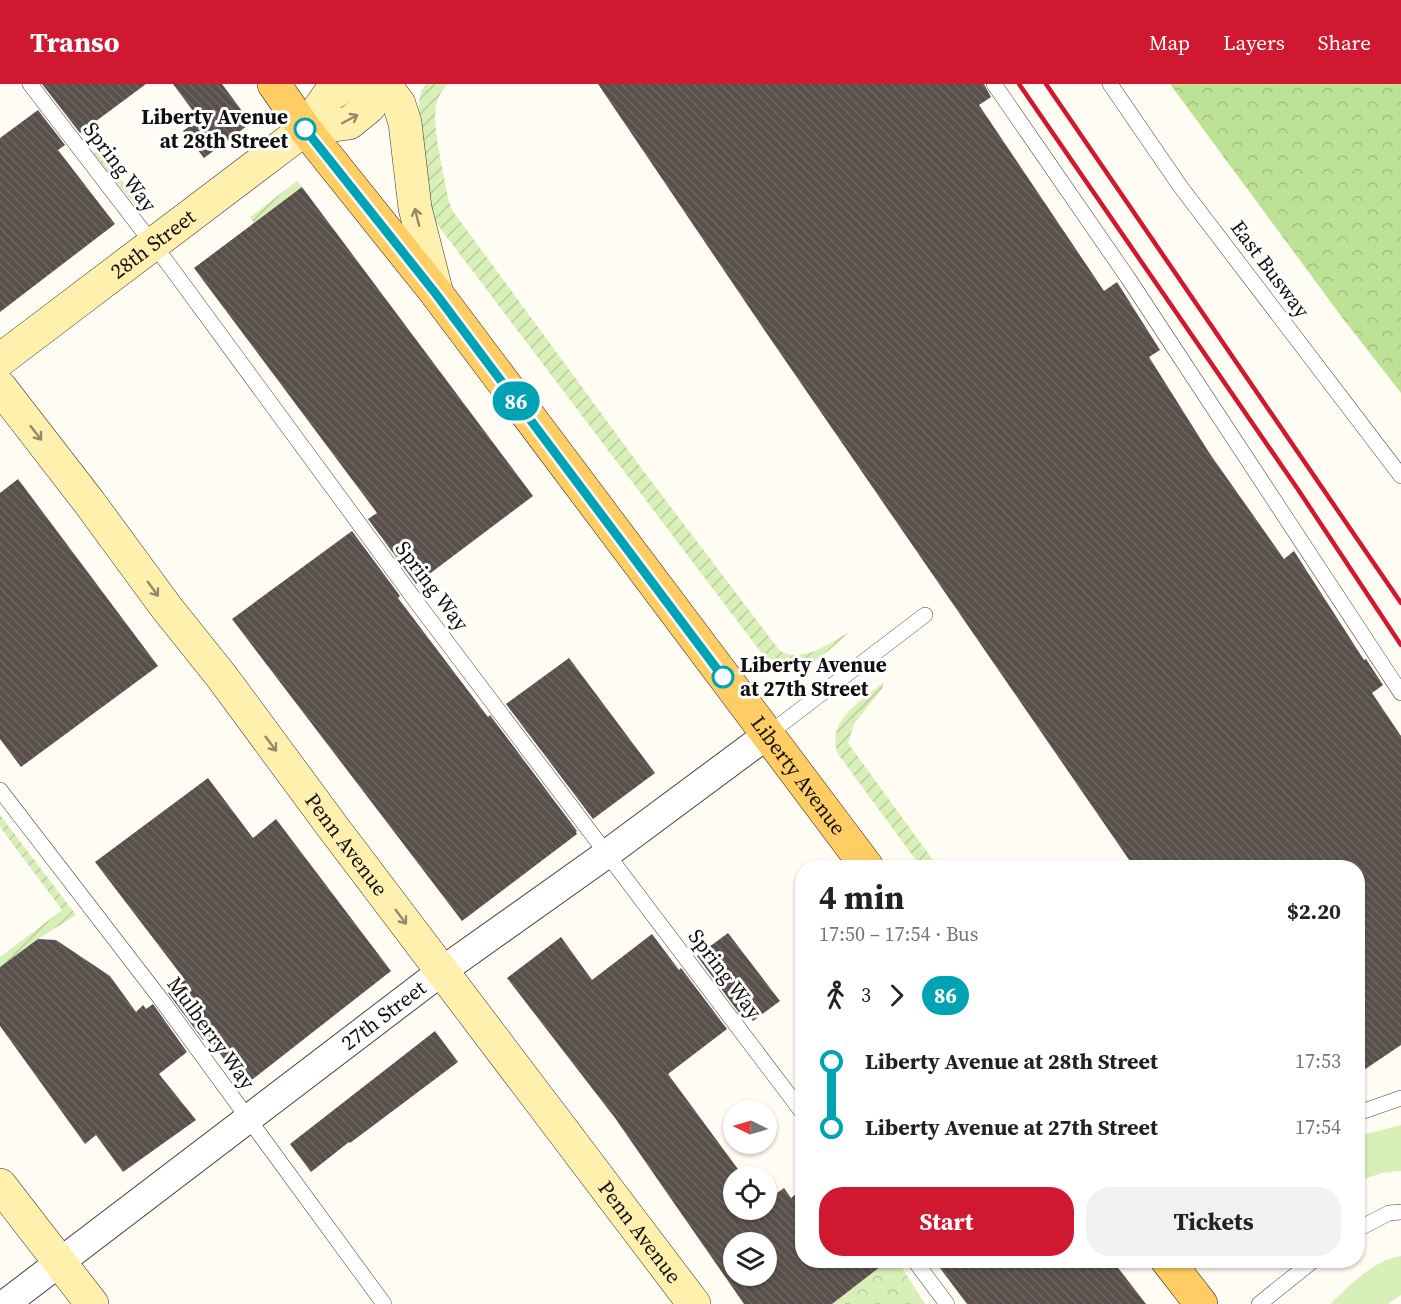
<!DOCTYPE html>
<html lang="en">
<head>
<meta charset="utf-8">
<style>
  :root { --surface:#fff; --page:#f2f2f2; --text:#222; --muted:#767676; --accent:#d01830 }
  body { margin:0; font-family:"Source Serif 4",serif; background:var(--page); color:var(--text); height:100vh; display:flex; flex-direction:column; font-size:22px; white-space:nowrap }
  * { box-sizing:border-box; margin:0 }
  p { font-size:20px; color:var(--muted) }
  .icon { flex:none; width:33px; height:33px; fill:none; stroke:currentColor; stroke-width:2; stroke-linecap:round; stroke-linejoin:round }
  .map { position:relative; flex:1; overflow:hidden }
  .sheet { position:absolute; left:795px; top:776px; width:570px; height:408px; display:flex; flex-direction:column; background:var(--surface); border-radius:24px; box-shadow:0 2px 4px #0004 }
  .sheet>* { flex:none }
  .badge { padding:0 12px; border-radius:20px; font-size:21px; line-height:39px }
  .needle { width:39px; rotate:275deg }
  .buttons { position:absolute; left:723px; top:1016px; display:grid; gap:12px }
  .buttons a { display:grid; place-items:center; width:54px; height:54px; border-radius:50%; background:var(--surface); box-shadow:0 2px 4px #0004; font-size:30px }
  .map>.badge { position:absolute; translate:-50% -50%; box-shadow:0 0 0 3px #fff }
  .legs { display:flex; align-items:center; gap:9px; height:66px; padding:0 24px; font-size:20px }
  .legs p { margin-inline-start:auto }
  .overview { display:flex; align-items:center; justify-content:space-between; height:102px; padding:0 24px }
  h1 { font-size:33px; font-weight:700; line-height:45px }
  .action { display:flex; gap:12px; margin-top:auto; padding:12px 24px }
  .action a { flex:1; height:69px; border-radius:24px; background:var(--accent); color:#fff; font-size:24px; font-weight:700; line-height:69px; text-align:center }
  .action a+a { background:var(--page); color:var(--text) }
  ul { padding:0 24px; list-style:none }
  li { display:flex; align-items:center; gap:21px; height:66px; font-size:22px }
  li i { display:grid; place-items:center; width:9px; height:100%; margin:0 8px; background:currentColor }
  li i::after { content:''; width:15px; height:15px; margin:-8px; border:4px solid; border-radius:50%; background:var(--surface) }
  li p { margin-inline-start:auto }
  li:first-child i { background:linear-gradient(#0000 50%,currentColor 0) }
  li:last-child i { background:linear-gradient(currentColor 50%,#0000 0) }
  header { display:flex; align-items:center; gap:36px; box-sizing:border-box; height:84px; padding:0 30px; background:var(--accent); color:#fff }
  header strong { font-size:28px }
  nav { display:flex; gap:33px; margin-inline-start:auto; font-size:21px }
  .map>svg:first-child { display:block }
</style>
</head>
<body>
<header>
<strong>Transo</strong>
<nav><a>Map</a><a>Layers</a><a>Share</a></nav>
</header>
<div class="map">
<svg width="1401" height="1220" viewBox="0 0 1401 1220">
  <defs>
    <pattern id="forest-crowns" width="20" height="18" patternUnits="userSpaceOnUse" patternTransform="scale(1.5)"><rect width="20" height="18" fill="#bde195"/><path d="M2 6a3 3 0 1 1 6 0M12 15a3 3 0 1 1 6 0" fill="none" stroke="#a1c07f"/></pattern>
    <pattern id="park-crowns" width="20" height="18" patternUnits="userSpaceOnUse" patternTransform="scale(1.5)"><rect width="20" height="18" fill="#d9efb8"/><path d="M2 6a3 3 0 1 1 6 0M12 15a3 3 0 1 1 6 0" fill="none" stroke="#b9cc9d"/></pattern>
    <pattern id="garden-furrows" width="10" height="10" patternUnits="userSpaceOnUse" patternTransform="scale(1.5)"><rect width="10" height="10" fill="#d9efb8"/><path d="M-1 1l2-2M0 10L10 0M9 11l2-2" fill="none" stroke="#b9cc9d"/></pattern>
    <pattern id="building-back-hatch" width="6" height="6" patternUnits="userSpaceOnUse" patternTransform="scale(1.5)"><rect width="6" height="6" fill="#5a504b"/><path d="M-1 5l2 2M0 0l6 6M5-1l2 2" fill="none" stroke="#6d6561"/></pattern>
  </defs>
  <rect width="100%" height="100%" fill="#fffcf3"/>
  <!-- grass -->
  <g fill="#d9efb8">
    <path d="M1401 1041V1087L1382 1089 1358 1097V1052Z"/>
    <path d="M1401 1172V1211L1388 1220H1330C1350 1201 1373 1176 1401 1172Z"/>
  </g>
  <!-- forest -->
  <path fill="url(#forest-crowns)" d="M1170 0H1401V309L1341 232Z"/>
  <!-- park -->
  <path fill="url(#park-crowns)" d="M889 1176H897L925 1220H832Z"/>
  <!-- garden -->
  <g fill="url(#garden-furrows)">
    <path d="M426 0H447C442 6 438 13 436 21 432 45 444 89 448 114L452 126 642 385 780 567C804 580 830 558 851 547 828 566 800 600 769 579L437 140C428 117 407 17 426 0Z"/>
    <path d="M98 66 142 122 138 125 94 70Z"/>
    <path d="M297 97 302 103 254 139 250 133Z"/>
    <path d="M884 598 882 605 854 640 848 659 938 783H921L838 670C825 637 862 616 884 598Z"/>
    <path d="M0 731 76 831 38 855 0 883V873L62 826 0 743Z"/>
  </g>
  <!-- building -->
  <g fill="url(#building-back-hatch)" fill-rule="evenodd">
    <path d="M42 0H146L80 49Z"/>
    <path d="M173 0H222L251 39 204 74 183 47 199 35Z"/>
    <path d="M598 0H984L991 13 979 21 1104 207 1117 198 1160 266 1149 273 1210 370 1284 475 1294 467 1364 576 1366 575 1383 601 1372 609 1401 652V961L1358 990V783H1134L765 247Z"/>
    <path d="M38 26 65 61 58 66 115 140 0 228V54Z"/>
    <path d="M302 103 533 412 416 500 368 435 377 429 194 184Z"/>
    <path d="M18 395 158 582 21 683 0 655V409Z"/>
    <path d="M352 447 400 512 398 514 488 633 490 631 577 747 576 748 577 750 462 837 232 535Z"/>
    <path d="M569 574 655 689 593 735 506 620Z"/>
    <path d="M208 694 253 754 276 735 391 887 244 1002 207 952 203 956 168 909 185 896 95 778Z"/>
    <path d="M728 849 780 917 753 937 747 929 742 933 697 872Z"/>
    <path d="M652 850 679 886 681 884 727 945 668 990 743 1092H734V1125H766V1117L784 1104 791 1114 802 1105V1176H889L832 1220H744L615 1034 507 894 561 853 592 896ZM734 1158H766V1191H734Z"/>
    <path d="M38 855 56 856 110 892 136 928 143 921 146 925 153 920 187 968 159 990 196 1036 123 1088 96 1051 85 1060 0 942V883Z"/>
    <path d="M435 947 458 978 350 1059 349 1058 311 1088 290 1060Z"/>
    <path d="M934 1176H1112L1146 1220H967Z"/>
  </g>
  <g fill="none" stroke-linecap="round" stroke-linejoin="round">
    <defs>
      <g id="lane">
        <path d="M30 0 169 181 418 520 802 1028"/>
        <path d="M994 0 1128 194 1401 609"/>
        <path d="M1110 0 1180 102 1401 392"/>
        <path d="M767 651 925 531"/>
        <path d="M0 706 160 914 384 1220"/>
        <path d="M1358 1029 1401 1014"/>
        <path d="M1358 1145 1389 1129 1401 1128"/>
        <path d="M914 1176 947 1220"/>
        <path d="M1259 1220 1314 1176"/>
      </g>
      <g id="street">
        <path id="s1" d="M5 1220 442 887 608 769 767 651"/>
      </g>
      <g id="secondary">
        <path d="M384 0 399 20 405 39 415 124 437 210"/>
        <path d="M305 45 349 39 370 22 376 0"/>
        <path id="s2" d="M0 276 305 45 328 12 347 0"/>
        <path id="s3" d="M0 303 89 418 166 523 222 593 332 742 694 1220"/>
        <path d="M0 1101 92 1220"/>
      </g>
      <g id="primary">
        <path id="s4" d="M274 0 305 45 437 210 867 783"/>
        <path d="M1167 1176 1201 1220"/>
      </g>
    </defs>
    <!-- lane casing -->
    <use href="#lane" stroke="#434343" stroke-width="16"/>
    <!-- street casing -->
    <use href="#street" stroke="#434343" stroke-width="30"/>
    <!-- secondary casing -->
    <use href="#secondary" stroke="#323232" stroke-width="34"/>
    <!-- primary casing -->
    <use href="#primary" stroke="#212121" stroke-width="34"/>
    <!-- lane -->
    <use href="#lane" stroke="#fff" stroke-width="15"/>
    <!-- street -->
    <use href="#street" stroke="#fff" stroke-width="28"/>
    <!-- secondary -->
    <use href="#secondary" stroke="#fff0ae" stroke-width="33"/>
    <!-- primary -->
    <use href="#primary" stroke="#ffcd63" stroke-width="33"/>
    <!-- rail -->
    <g stroke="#d01830" stroke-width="4.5">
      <path d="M1019 0 1297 404 1401 561"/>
      <path d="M1046 0 1401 519"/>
    </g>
  </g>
  <!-- one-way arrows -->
  <defs><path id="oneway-shaft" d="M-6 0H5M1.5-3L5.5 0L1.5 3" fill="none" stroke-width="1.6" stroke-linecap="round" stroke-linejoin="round" transform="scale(1.5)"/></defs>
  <g stroke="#938b67">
    <use href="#oneway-shaft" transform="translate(350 35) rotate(-28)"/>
    <use href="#oneway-shaft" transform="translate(417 133) rotate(-104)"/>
    <use href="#oneway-shaft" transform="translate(36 349) rotate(52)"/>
    <use href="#oneway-shaft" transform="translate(153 505) rotate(54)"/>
    <use href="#oneway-shaft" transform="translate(271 660) rotate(53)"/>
    <use href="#oneway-shaft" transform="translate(401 833) rotate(53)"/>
  </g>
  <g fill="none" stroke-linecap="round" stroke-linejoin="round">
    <defs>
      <path id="line-1" d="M305 45 436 210 723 593"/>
    </defs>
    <!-- line-1 casing -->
    <use href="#line-1" stroke="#fff" stroke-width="14"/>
    <!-- line-1 -->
    <use href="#line-1" stroke="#00a3b4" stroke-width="9"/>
  </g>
  <!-- markers -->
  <g fill="#fff" stroke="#00a3b4" stroke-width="3">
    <circle cx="305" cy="45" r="10"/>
    <circle cx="723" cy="593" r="10"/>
  </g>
  <g text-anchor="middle" stroke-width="6" stroke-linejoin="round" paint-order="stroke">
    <!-- stop labels -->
    <g font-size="21" font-weight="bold" fill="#101010" stroke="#fff" text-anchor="end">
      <text x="288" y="40">Liberty Avenue<tspan x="288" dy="24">at 28th Street</tspan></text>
      <text x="740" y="588" text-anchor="start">Liberty Avenue<tspan x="740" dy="24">at 27th Street</tspan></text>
    </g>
    <!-- street labels -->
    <g font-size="21" fill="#101010" stroke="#fff">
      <text transform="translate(120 83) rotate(53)" y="7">Spring Way</text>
      <text dy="7" stroke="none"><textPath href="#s2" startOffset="192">28th Street</textPath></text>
      <text transform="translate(1270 185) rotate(53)" y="7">East Busway</text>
      <text transform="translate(432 502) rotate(53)" y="7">Spring Way</text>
      <text dy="7" stroke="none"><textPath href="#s4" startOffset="868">Liberty Avenue</textPath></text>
      <text dy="7" stroke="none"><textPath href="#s3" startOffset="574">Penn Avenue</textPath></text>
      <text transform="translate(725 890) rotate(53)" y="7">Spring Way</text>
      <text dy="7" stroke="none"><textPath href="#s1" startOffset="476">27th Street</textPath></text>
      <text transform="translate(211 949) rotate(54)" y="7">Mulberry Way</text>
      <text dy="7" stroke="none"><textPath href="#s3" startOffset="1060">Penn Avenue</textPath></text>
    </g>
  </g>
</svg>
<div class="buttons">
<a><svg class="needle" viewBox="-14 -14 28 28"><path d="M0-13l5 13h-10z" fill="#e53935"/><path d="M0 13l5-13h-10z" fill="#767676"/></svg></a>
<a><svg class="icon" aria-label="locate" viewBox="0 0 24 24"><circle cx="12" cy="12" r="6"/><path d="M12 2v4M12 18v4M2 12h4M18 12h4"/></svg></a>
<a><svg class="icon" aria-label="layers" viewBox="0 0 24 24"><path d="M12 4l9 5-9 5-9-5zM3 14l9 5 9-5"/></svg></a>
</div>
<b class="badge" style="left:516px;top:317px;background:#00a3b4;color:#fff">86</b>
<section class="sheet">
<div class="overview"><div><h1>4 min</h1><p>17:50 – 17:54 · Bus</p></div><b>$2.20</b></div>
<div class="legs"><svg class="icon" aria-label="walk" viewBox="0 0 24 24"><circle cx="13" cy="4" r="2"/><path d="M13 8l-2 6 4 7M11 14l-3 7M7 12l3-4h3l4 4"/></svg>3<svg class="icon" aria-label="forward" viewBox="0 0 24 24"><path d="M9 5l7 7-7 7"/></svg><b class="badge" style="background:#00a3b4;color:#fff">86</b></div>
<ul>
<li><i style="color:#00a3b4"></i><b>Liberty Avenue at 28th Street</b><p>17:53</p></li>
<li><i style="color:#00a3b4"></i><b>Liberty Avenue at 27th Street</b><p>17:54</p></li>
</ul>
<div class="action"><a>Start</a><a>Tickets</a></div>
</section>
</div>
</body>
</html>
